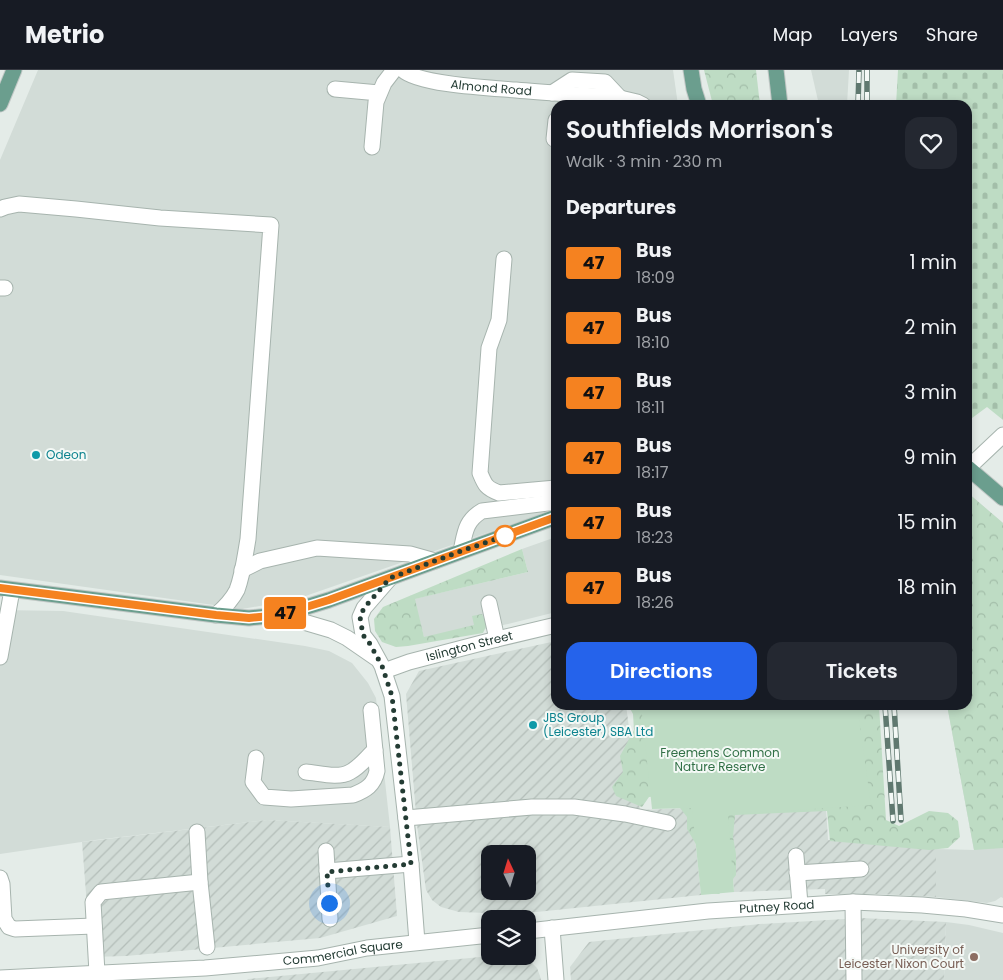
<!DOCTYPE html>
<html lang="en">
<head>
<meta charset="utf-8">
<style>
  :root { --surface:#171b24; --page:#242831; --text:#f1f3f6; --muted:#9ea1a6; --line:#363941; --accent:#2563eb }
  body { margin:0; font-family:Poppins,sans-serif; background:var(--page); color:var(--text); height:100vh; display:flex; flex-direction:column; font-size:19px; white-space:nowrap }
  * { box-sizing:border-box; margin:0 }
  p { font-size:16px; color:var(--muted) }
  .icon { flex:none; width:28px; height:28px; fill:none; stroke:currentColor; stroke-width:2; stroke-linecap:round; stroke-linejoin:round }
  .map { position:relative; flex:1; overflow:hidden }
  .drawer { position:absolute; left:551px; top:30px; width:421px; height:610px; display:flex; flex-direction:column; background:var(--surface); border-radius:15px; box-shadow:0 2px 8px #0003 }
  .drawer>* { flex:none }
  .badge { padding:0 10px; border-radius:4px; font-size:18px; line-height:32px }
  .needle { width:32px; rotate:356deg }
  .buttons { position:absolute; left:481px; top:775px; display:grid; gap:10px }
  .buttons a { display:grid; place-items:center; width:55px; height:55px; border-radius:10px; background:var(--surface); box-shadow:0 2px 8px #0003; font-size:25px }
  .you { position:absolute; width:25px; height:25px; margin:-12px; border:4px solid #fff; border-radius:50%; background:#1a73e8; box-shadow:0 0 0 8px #1a73e833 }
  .map>.badge { position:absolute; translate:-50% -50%; box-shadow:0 0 0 2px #fff }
  h2 { padding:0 15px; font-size:19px; line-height:45px }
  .round { display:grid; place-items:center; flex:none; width:52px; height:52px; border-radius:15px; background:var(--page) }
  .headline { display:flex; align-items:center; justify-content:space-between; height:85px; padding:0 15px }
  h1 { font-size:24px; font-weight:600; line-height:38px }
  .action { display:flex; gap:10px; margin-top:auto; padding:10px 15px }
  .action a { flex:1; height:58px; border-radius:15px; background:var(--accent); color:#fff; font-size:20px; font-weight:600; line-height:58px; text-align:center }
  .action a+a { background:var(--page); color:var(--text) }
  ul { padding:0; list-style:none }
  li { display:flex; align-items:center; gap:15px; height:65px; padding:0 15px }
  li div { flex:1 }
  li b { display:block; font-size:19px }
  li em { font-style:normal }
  li .badge { min-width:55px; font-weight:700; text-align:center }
  header { display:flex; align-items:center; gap:30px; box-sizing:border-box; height:70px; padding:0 25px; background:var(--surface); border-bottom:1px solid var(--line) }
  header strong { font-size:24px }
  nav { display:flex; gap:28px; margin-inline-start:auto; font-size:18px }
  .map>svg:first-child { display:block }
</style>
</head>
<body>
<header>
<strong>Metrio</strong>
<nav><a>Map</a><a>Layers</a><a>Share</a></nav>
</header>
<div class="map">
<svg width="1003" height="910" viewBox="0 0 1003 910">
  <defs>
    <pattern id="industrial-furrows" width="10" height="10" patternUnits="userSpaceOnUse" patternTransform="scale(1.25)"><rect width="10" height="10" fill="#d2dcd7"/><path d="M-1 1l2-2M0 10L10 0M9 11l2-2" fill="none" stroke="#b4beb9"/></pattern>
    <pattern id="forest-crowns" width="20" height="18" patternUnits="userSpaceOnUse" patternTransform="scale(1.25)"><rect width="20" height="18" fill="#bedcc4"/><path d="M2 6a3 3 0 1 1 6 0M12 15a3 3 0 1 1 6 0" fill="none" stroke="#a3bea9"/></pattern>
    <pattern id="cemetery-stones" width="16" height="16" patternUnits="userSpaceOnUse" patternTransform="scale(1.25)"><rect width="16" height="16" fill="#bedcc4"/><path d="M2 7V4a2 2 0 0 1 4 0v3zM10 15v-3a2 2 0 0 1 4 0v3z" fill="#a3bea9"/></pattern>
  </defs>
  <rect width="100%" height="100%" fill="#e4ece8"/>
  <!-- built -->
  <g fill="#d2dcd7">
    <path d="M38 0H673L678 35H556V436L538 445 294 530 242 539 0 505V90Z"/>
    <path d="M811 0H849L847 35H819Z"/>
    <path d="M968 423 1003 453V828L1001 827 995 831 987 833 936 827V779L974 780 947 635H968Z"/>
    <path d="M556 467V542L508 554 425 571 414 529 528 502 522 479Z"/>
    <path d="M0 540 63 541 305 576 329 581 352 593 368 613 376 628 390 757 267 750 95 770 0 784Z"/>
    <path d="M946 852 969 855 1003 863V910H944Z"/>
  </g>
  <!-- industrial -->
  <g fill="url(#industrial-furrows)" fill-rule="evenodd">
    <path d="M556 571V635H626L640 740 692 738 701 825 517 844 459 842 441 837 432 830 426 820 417 755 406 624 419 601ZM490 784H528V821H490Z"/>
    <path d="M826 738 828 770 936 779V827L879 824H825V819L734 822 728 745Z"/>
    <path d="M267 750 390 757 397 846 320 868 126 886 91 887 82 772Z"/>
    <path d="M861 848 946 852 944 910H571L570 897 589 872 760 854Z"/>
    <path d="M491 886H519L524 888 532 893 537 898 540 906 541 910H247L248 909Z"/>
  </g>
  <!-- forest -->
  <g fill="url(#forest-crowns)">
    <path d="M704 0H756L760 35H713Z"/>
    <path d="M968 423 1003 453V778L974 780 947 635H968Z"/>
    <path d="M522 479 528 502 415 529 424 567 474 555 472 546 482 544 487 555 483 563 408 576 396 577 382 572 375 561 374 549 383 537Z"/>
    <path d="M628 635H879L886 750 899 756 929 741 948 743 958 751 960 767 948 778 929 780 830 771 827 741 735 745 733 767 736 784V805L727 817 719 824 705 823 700 781 687 759V747L670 725 649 727 642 737 616 726 612 717 623 702 620 686 634 660 633 644Z"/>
  </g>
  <!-- cemetery -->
  <path fill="url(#cemetery-stones)" d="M898 0H1003V350L987 337 968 351V35H896Z"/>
  <!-- park -->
  <path fill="#bedcc4" d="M641 635H857L871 735 728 745 734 822 701 825 692 738 652 739Z"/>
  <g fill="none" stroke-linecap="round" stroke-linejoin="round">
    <defs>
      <g id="minor">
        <path id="s1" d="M403 0C419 15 492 18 516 20 551 23 586 25 620 28L637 32 643 35"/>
        <path d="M335 19 379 23"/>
        <path d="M552 23 572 10 605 12 620 28"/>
        <path d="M556 50 554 69H556"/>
        <path d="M372 77 376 32 384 13 394 0"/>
        <path d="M0 139 5 137 19 134 76 139 160 148 271 155 248 469C245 486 243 504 237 520 232 530 224 538 216 545"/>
        <path d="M504 189 499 250 489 278 480 403C485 415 486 418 499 423L556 418"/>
        <path d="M0 218H5"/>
        <path d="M968 398 1003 365"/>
        <path d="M461 481C465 463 465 451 482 441L556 432"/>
        <path d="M242 500 260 491 317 478 410 484 435 491"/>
        <path d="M390 508 364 538 360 547 363 565 370 574 382 596 392 626 411 794 417 872"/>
        <path d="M489 533 497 569"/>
        <path d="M280 545 331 560 347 568 376 588"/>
        <path d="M0 587 12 520"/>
        <path id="s2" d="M384 601 409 592 497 569 556 555"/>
        <path d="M256 688 253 712 264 727 291 729 353 725C366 720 374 715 377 701L371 640"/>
        <path d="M306 702C319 703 338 709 350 702 360 697 367 687 375 680"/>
        <path d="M406 748 532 737H574L625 744 668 753"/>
        <path d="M197 762 200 812 207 877"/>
        <path d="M326 781 330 849"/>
        <path d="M796 786 800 834"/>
        <path d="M327 801 411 794"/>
        <path d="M797 803 861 799"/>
        <path d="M0 808 2 814 4 849 9 857 15 859 94 856"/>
        <path d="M853 832 854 910"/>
        <path d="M552 858 556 910"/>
        <path id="s3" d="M528 861 708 841 853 832 922 835 966 839 1003 845"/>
        <path d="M97 903 93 832 101 822 200 812"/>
        <path id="s4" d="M0 908 205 898 318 888 367 878 490 865"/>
      </g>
      <g id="major">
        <path d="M691 0 694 19 699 35"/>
        <path d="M776 0 780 35"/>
        <path d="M0 34 14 0"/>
        <path d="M968 398 1003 428"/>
        <path d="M0 518 216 545 249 548 280 545 329 530 556 447"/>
      </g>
    </defs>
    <!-- minor casing -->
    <use href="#minor" stroke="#a7b4ae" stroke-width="17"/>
    <!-- major casing -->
    <use href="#major" stroke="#c2c8c6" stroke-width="17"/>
    <!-- minor -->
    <use href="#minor" stroke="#fff" stroke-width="15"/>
    <!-- major -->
    <use href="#major" stroke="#6b9e8e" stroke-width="15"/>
    <defs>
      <g id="rail">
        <path d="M867 0V35"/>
        <path d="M858 35 859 0"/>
        <path d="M885 635 893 751"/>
        <path d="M894 635 901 750"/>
      </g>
    </defs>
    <!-- rail casing -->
    <use href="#rail" stroke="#5f786f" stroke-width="5.5"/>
    <!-- rail -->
    <use href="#rail" stroke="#f4f9f6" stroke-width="4" stroke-dasharray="11" stroke-linecap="butt"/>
  </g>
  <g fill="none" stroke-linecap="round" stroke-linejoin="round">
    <defs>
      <path id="line" d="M0 518 216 545 249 548 280 545 329 530 556 447"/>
    </defs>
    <!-- line casing -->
    <use href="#line" stroke="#fff" stroke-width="11"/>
    <!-- line -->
    <use href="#line" stroke="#f58220" stroke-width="8"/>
    <!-- walk -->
    <path stroke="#243c34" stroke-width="5" stroke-dasharray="0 9" d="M329 833 327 802 411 794 392 626 382 596 370 574 363 565 360 547 364 538 390 508 461 481 505 466"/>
  </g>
  <!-- markers -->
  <g fill="#0f9aa8" stroke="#f4f9f6" stroke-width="2">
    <circle cx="36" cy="385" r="5"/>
    <circle cx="533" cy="655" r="5"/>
  </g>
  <circle fill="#fff" stroke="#f58220" stroke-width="2.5" cx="505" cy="466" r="10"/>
  <circle fill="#8d6e63" stroke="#f4f9f6" stroke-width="2" cx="974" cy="887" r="5"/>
  <g text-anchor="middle" stroke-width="4" stroke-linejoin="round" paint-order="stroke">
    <!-- street labels -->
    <g font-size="12" fill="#243c34" stroke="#f4f9f6">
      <text dy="4" stroke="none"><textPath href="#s1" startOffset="91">Almond Road</textPath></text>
      <text dy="4" stroke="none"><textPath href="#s2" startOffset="89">Islington Street</textPath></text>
      <text dy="4" stroke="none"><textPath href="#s3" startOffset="250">Putney Road</textPath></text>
      <text dy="4" stroke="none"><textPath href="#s4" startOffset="344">Commercial Square</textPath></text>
    </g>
    <!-- culture labels -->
    <g font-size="12" fill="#0d838f" stroke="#f4f9f6" text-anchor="start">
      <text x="46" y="389">Odeon</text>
      <text x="543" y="652">JBS Group<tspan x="543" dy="14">(Leicester) SBA Ltd</tspan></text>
    </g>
    <!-- park labels -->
    <g font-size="12" fill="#317046" stroke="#f4f9f6">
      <text x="720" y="687">Freemens Common<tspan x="720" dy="14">Nature Reserve</tspan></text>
    </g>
    <!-- education labels -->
    <g font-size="12" fill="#785e54" stroke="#f4f9f6" text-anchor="end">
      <text x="964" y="884">University of<tspan x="964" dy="14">Leicester Nixon Court</tspan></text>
    </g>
  </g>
</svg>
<div class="buttons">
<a><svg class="needle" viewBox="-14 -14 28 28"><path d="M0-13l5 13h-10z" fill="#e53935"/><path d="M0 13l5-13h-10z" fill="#9ea1a6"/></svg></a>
<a><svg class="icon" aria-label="layers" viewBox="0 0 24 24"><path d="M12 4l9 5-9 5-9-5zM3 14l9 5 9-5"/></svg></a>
</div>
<div class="you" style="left:329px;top:833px"></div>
<b class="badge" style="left:285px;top:543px;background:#f58220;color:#111">47</b>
<section class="drawer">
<div class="headline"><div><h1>Southfields Morrison's</h1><p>Walk · 3 min · 230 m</p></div><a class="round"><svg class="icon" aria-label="heart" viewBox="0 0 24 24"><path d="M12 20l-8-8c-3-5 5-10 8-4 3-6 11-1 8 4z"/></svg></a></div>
<h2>Departures</h2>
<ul>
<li><span class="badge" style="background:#f58220;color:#111">47</span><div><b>Bus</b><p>18:09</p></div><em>1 min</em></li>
<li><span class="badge" style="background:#f58220;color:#111">47</span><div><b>Bus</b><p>18:10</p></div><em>2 min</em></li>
<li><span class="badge" style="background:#f58220;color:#111">47</span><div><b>Bus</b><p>18:11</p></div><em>3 min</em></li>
<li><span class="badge" style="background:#f58220;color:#111">47</span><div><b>Bus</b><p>18:17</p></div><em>9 min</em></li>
<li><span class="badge" style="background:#f58220;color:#111">47</span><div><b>Bus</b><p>18:23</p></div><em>15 min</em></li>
<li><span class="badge" style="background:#f58220;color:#111">47</span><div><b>Bus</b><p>18:26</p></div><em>18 min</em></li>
</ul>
<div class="action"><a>Directions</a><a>Tickets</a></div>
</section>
</div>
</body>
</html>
